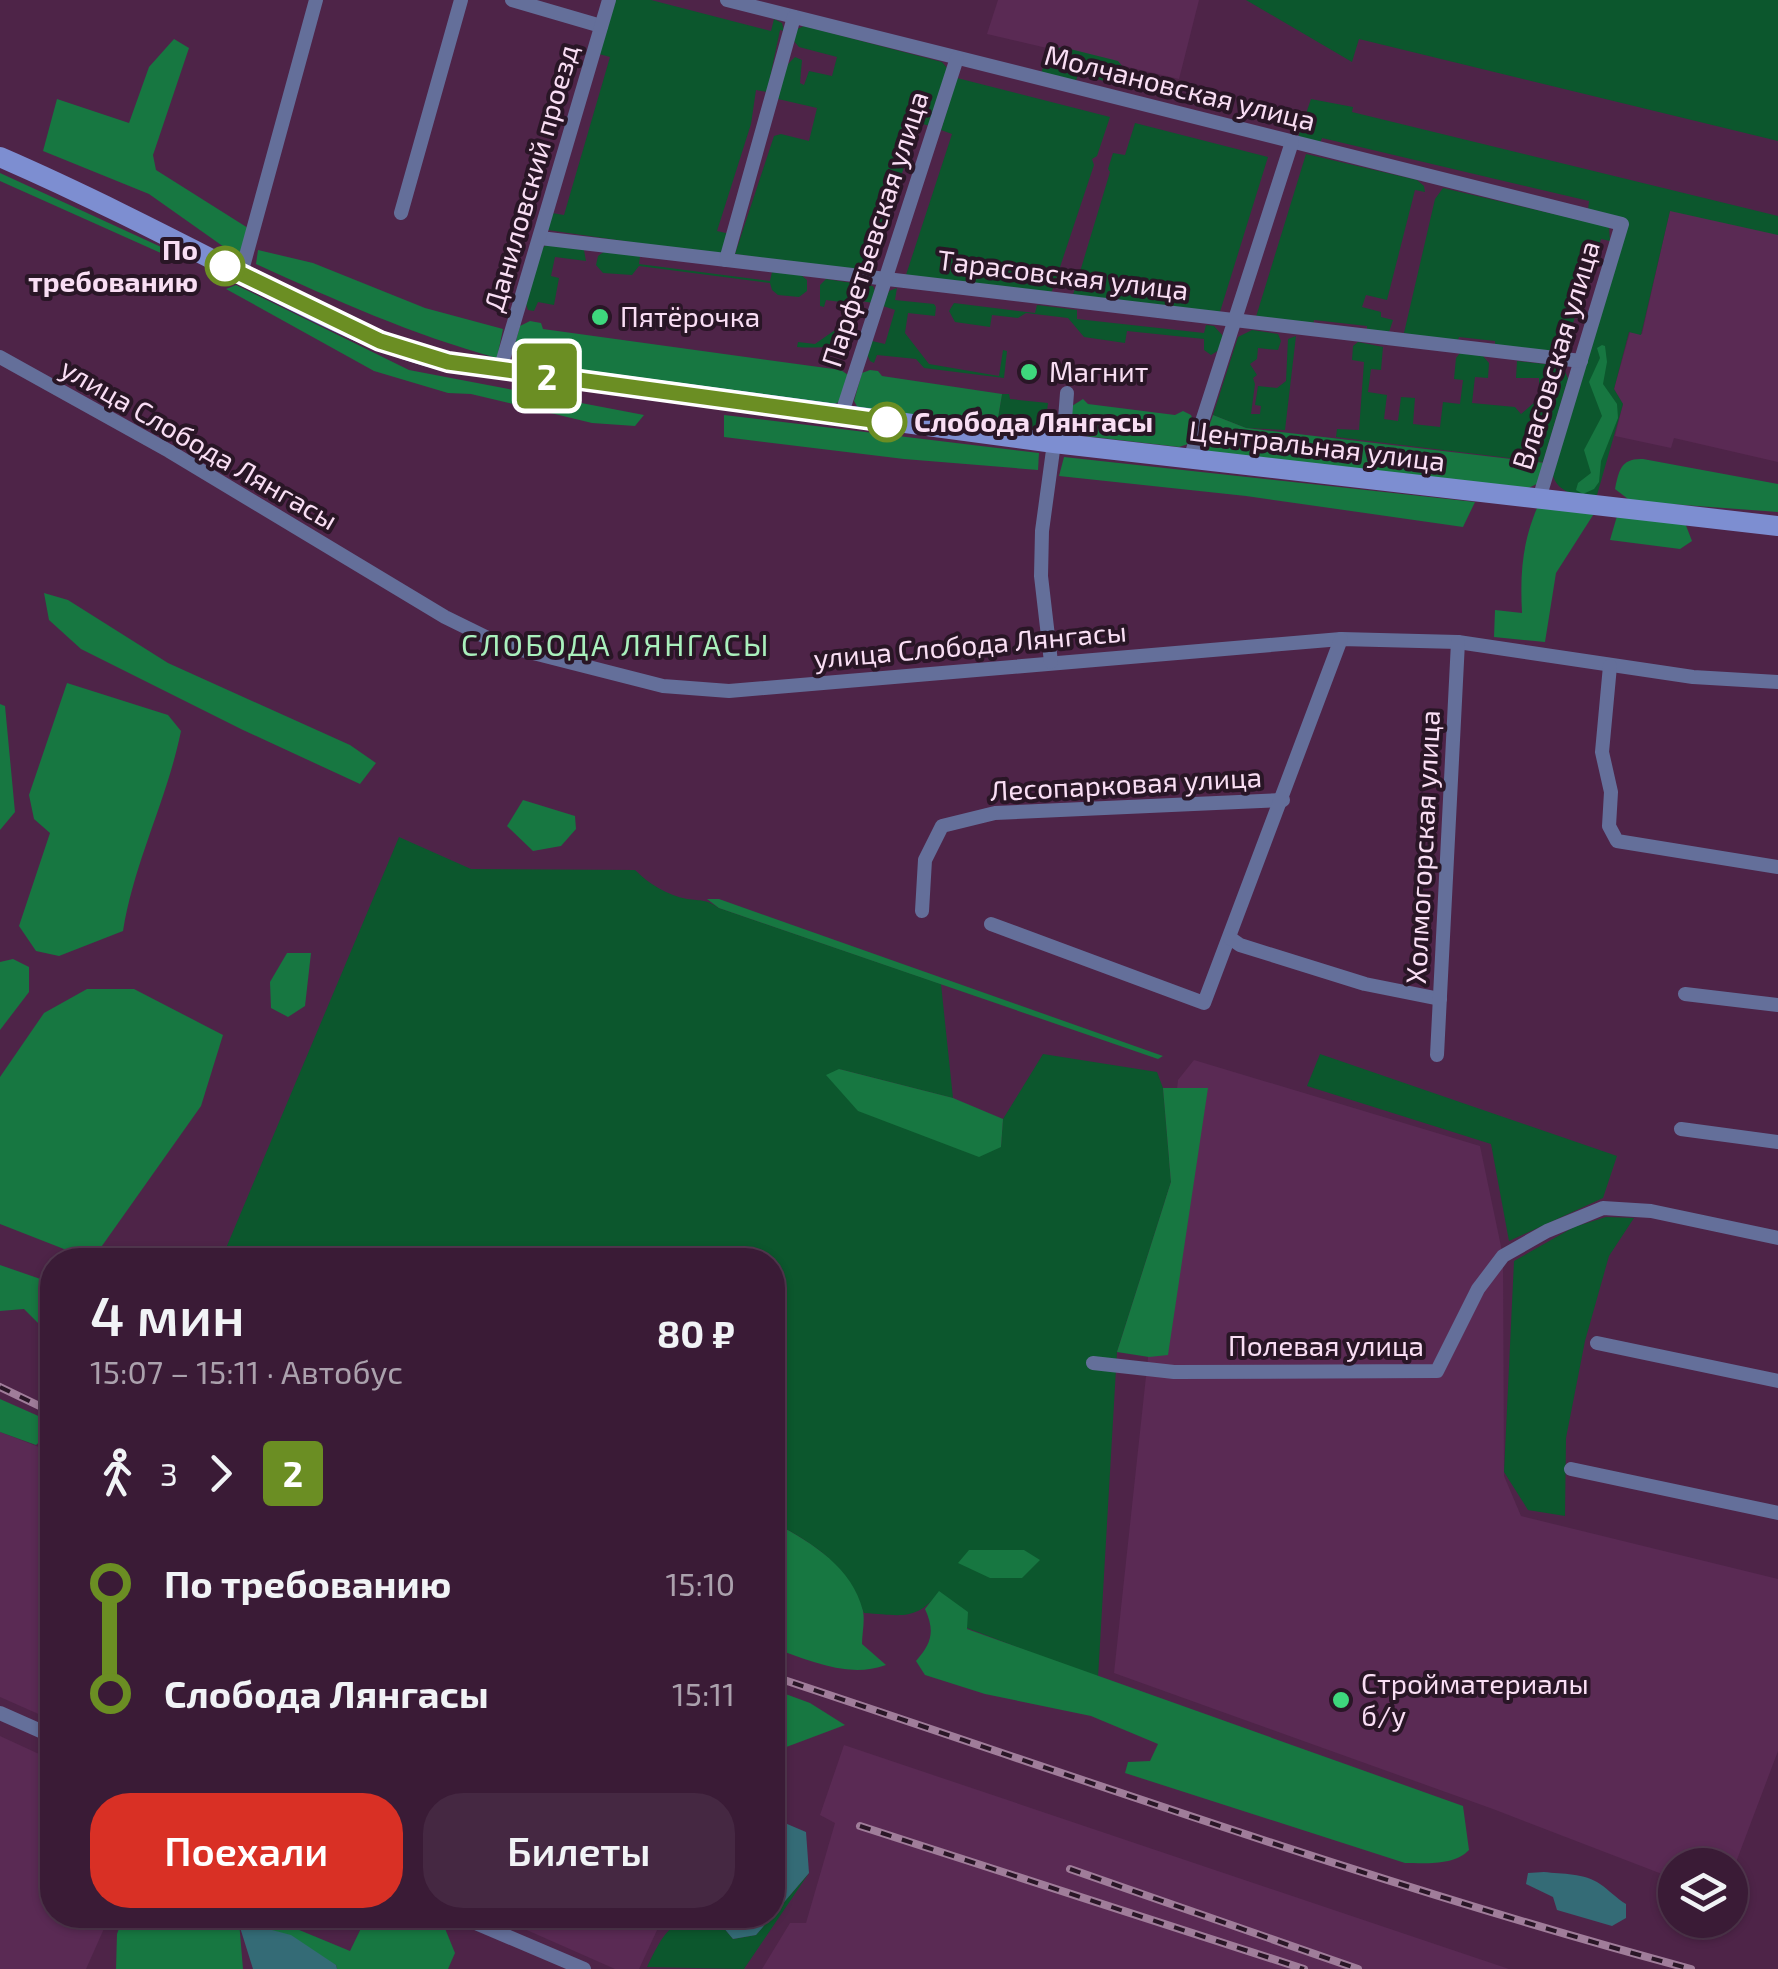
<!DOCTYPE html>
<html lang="ru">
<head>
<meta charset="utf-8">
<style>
  :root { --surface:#3a1b36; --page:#452842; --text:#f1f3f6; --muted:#aba1ad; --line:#543951; --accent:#d93025 }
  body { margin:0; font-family:"Exo 2",sans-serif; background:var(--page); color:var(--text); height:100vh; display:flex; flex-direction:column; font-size:38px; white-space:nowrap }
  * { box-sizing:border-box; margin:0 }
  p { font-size:32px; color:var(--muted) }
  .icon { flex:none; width:55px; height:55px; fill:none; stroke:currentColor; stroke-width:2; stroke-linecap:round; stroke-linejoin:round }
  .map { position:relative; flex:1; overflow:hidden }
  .panel { position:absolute; left:40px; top:1248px; width:745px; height:680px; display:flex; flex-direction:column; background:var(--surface); border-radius:40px; box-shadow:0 2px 8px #0004,0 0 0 2px var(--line) }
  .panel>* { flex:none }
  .badge { padding:0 20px; border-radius:8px; font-size:35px; line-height:65px }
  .tools { position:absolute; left:1658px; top:1848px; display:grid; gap:20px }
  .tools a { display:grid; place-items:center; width:90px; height:90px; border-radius:50%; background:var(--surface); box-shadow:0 2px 8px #0004,0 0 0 2px var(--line); font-size:50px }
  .map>.badge { position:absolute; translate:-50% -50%; box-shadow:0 0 0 5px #fff }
  .legs { display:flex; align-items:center; gap:15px; height:110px; padding:0 50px; font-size:32px }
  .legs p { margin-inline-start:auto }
  .headline { display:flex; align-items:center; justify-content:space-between; height:170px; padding:0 50px }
  h1 { font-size:55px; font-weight:600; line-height:75px }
  .primary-button { display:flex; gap:20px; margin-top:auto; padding:20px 50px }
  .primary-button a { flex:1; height:115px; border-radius:40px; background:var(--accent); color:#fff; font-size:40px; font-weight:600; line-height:115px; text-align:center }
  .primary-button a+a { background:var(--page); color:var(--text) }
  ul { padding:0 50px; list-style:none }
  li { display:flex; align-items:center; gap:35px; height:110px; font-size:38px }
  li i { display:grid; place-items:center; width:15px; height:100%; margin:0 12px; background:currentColor }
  li i::after { content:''; width:25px; height:25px; margin:-12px; border:8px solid; border-radius:50%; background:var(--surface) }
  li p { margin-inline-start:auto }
  li:first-child i { background:linear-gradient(#0000 50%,currentColor 0) }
  li:last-child i { background:linear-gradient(currentColor 50%,#0000 0) }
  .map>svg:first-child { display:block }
</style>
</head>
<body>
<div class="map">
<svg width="1778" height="1969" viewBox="0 0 1778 1969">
  <rect width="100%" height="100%" fill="#4e2448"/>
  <!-- built -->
  <g fill="#5a2a54">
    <path d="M998 0H1199L1179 79 987 34Z"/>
    <path d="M1670 210 1778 216V462L1674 438 1671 448 1615 436 1623 404 1614 389 1630 332 1642 334Z"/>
    <path d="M1194 1060 1480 1146 1503 1256 1504 1476 1521 1516 1778 1579V1751L1730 1878V1865H1675V1879L1493 1809 1114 1673 1178 1080Z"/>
    <path d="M0 1432 52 1452V1720L0 1697Z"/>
    <path d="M0 1736 52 1760V1915H110L86 1969H0Z"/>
    <path d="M844 1745 1509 1969H762L790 1923H806L835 1823 820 1815Z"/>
    <path d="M493 1915H664L639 1969H615Z"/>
  </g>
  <!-- green -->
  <g fill="#0c572d">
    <path d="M615 0H651L771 31 774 19 782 23 784 31 780 30 767 92 756 90 751 124 717 231 730 234 725 252 719 255 548 230 552 213 564 215 610 57 599 54Z"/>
    <path d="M1246 0H1778V141L1359 39 1352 62Z"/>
    <path d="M804 26 942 62 948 69 931 126 918 123 870 274 735 254 774 136 781 134 809 141 817 108 778 99 787 65 795 57 802 60 800 83 804 85 809 71 832 76 837 57 799 47 792 39 795 30Z"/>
    <path d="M1062 47 1118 61 1124 68 1119 85 1078 74 1075 84 1041 74 1048 51Z"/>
    <path d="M957 78 1110 117 1097 156 1092 159 1094 165 1051 294 905 278 952 134 941 130Z"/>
    <path d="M1311 99 1353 107 1352 112 1778 216V235L1670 211 1641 335 1629 332 1614 389 1623 404 1597 495C1580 498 1557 493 1553 475L1626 220 1588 211 1589 201 1322 138 1319 146 1297 140Z"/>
    <path d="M1135 123 1268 157 1219 315 1073 295 1110 172 1108 169 1113 153 1125 155Z"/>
    <path d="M1306 154 1417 180 1424 186 1425 192 1415 190 1387 300 1366 295 1362 307 1381 312V317L1393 320 1389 332 1367 333V326L1314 320 1313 326 1255 320Z"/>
    <path d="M1443 188 1609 227 1610 241 1601 239 1593 268 1589 267 1564 355 1495 347V341L1459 337 1457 343 1404 333 1435 199Z"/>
    <path d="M546 245 584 250 586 261 555 257 551 276 559 278 554 305 538 302 534 311 528 310 526 304 541 249Z"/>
    <path d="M605 251 640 256 639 264 770 281 772 272 801 275 807 280V291L799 297 778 295 772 290 770 283 639 266 632 275 603 273 596 265 598 256Z"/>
    <path d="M826 279 873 286 876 294 873 303 861 301 848 348C830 345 816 349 797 347L798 342 815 344 845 323 848 303 826 300 824 307 820 306V285Z"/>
    <path d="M897 288 895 300 934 304 936 307 935 316 908 313 905 333 929 364 999 376 1003 350 1007 351 1004 378 924 368 916 359 877 355 874 363 870 361 867 354 872 341 885 344 895 310 883 306 889 291Z"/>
    <path d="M954 303 1035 313 1037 305 1077 310V319L1204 333 1206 325 1214 326 1223 336 1219 350 1211 355 1204 350V339L1127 331 1125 343 1084 337 1068 318 1026 313 1018 318 992 315 990 327 955 322 949 311Z"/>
    <path d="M1252 330 1278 334 1281 341 1278 350 1258 348 1257 359 1250 364 1257 375 1253 378 1255 384 1251 414H1260L1261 406 1255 405 1258 386 1277 388 1286 381 1288 339 1296 336 1285 430 1246 428 1213 415 1238 337Z"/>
    <path d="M1358 342 1383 347 1381 370 1371 369 1368 392 1387 395 1384 419 1398 421 1401 397 1415 398 1413 424 1440 427 1443 402 1460 404 1463 380 1454 379 1456 358 1460 353 1483 356 1489 363 1488 378 1475 377 1472 403 1515 407 1521 414 1545 393 1539 386V378H1516L1517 361 1563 366 1568 379 1543 462 1336 437 1337 429 1359 430 1364 362 1352 360 1353 346Z"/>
    <path d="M1002 394H1009L1010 399 1048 403 1046 418 1054 419 1052 428 1040 431 998 418Z"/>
    <path d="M399 837 471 869 635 870C649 884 667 895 687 899 701 901 706 899 719 908L941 984 953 1098 839 1069 1001 1147 1003 1119 1043 1054 1157 1072 1163 1088 1171 1182 1117 1352 1098 1678 967 1628 940 1592C915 1622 901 1615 864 1613 841 1561 821 1548 773 1522L772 1260H221Z"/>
    <path d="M1320 1054 1617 1156 1603 1198 1509 1241 1491 1144 1307 1086Z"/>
    <path d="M1606 1217 1634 1218 1609 1256 1585 1341 1566 1438 1565 1516 1528 1510 1504 1472 1514 1261 1574 1227Z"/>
    <path d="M809 1873 744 1969 647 1967C663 1934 672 1915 713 1915L733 1939 756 1935Z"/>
  </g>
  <!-- forest -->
  <g fill="#177741">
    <path d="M174 39 189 48 153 155 156 170 248 228 241 259 149 194 43 151 57 99 129 123 149 67Z"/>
    <path d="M0 173 172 252V258L0 181Z"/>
    <path d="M258 250 313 263 425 308 503 329 497 358C413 335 335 300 256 264Z"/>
    <path d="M236 285 409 370 644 415 635 426 592 423 471 394 448 393 374 371 226 289Z"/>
    <path d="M530 321 541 323 543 329 841 370 848 375 839 402 834 404 517 362 512 355 520 326Z"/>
    <path d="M1602 345 1605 346 1607 362 1603 384 1617 404 1618 418 1601 461 1599 482 1594 489 1583 494 1576 490 1578 483 1591 473 1584 450 1602 416 1589 382 1600 358 1597 348Z"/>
    <path d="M870 370 878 371 882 376 1002 394 998 418 958 421 858 408 854 401 862 373Z"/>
    <path d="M1083 399 1088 404 1175 415 1183 411 1191 415 1195 425 1188 444 1179 447 1076 435 1071 430 1072 406Z"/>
    <path d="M724 415 1039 453 1038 470 904 459 724 437Z"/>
    <path d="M1213 415 1246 428 1545 463 1539 483 1524 490 1210 453 1202 446Z"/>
    <path d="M1064 457 1475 502 1463 527 1246 496 1059 476Z"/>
    <path d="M1643 459 1778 484V512L1643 502 1628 499 1615 489C1619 470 1621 458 1643 459Z"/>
    <path d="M1537 508 1595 512 1556 573 1545 642 1494 637 1495 610 1522 613C1520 574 1522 544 1537 508Z"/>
    <path d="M1617 516 1685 523 1692 541 1680 549 1610 540Z"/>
    <path d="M44 593 68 600 168 663 350 745 376 763 360 784 243 730 81 649 49 620Z"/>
    <path d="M67 683 168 715 181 731C167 800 134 862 123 931L59 956 36 951 19 926 50 833 34 819 29 795Z"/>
    <path d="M0 704 5 706 15 812 0 830Z"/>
    <path d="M523 800 575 816 576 829 561 846 533 851 507 826Z"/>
    <path d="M707 899H719L1163 1056 1158 1059 719 908Z"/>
    <path d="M287 953H311L305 1006 288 1017 271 1008 270 982Z"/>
    <path d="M13 959 29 967V992L0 1030V962Z"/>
    <path d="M87 989H134L223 1035 201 1106 92 1260 0 1224V1077L44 1013Z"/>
    <path d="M839 1069 953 1098 1003 1119 1001 1147 979 1157 858 1111 826 1075Z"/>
    <path d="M1163 1088H1208L1168 1355 1149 1357 1117 1352 1171 1182Z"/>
    <path d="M0 1265 52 1283V1337L24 1309 0 1311Z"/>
    <path d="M0 1399 52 1422V1431L36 1445 0 1432Z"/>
    <path d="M773 1522C810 1542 852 1566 863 1611 865 1621 862 1634 862 1644L886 1665C847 1679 810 1660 773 1648Z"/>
    <path d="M969 1550H1024L1040 1560 1022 1578H990L958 1563Z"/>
    <path d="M939 1591 968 1612 967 1629 1463 1806 1469 1850C1454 1866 1425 1863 1405 1863L1125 1773 1128 1762 1150 1761 1158 1744 1091 1716 985 1694 925 1675 916 1661C932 1643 935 1631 925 1609Z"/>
    <path d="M772 1689 810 1703 845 1725 773 1752Z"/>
    <path d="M124 1915H263L350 1951 366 1918 364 1915H419L444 1926 455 1953 448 1969H337L336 1965 239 1921 243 1969H116L117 1934Z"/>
  </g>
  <!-- water -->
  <g fill="#346b76">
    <path d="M773 1818 806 1832 809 1873 756 1935 733 1939 713 1915H772Z"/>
    <path d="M1544 1872C1562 1874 1585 1873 1600 1884 1609 1890 1616 1898 1626 1904V1918L1612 1926 1557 1910 1553 1897 1526 1884 1528 1873Z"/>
    <path d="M238 1921 291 1935 336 1965 337 1969H253Z"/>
  </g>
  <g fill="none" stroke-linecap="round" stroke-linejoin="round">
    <!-- street -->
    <g stroke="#646f9a" stroke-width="14">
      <path d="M512 0 601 26"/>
      <path d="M727 0 1622 224 1539 499"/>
      <path d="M401 213 461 0"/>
      <path d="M540 238 1581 361"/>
      <path d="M726 260 794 17"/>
      <path d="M241 274 316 0"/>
      <path d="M0 357 169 451 445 617 502 645 663 686 729 691 1341 639 1458 642 1693 677 1778 682"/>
      <path d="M500 370 609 0"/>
      <path d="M841 416 957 58"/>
      <path d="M1063 444 1067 393"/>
      <path d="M1190 459 1292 142"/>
      <path d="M1051 662 1041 576 1042 531 1054 443"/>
      <path d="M1610 666 1602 752 1611 792 1609 826 1617 841 1778 867"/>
      <path d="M922 911 925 860 942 826 995 813 1283 800"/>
      <path d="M991 924 1204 1003 1341 639"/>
      <path d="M1230 938 1240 945 1365 984 1440 999"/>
      <path d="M1685 994 1778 1005"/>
      <path d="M1437 1055 1458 642"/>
      <path d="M1681 1129 1778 1142"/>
      <path d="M1597 1343 1778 1381"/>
      <path d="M1093 1363 1174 1372 1437 1371 1478 1289 1503 1256 1547 1231 1603 1208 1651 1211 1778 1238"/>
      <path d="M1571 1469 1778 1513"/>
      <path d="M0 1713 52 1736"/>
      <path d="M457 1915 584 1969"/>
    </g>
    <!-- secondary -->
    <path stroke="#7d8ed1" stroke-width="20" d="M0 157C83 193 163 234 243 275 310 309 375 345 449 362L1054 443 1778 526"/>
    <defs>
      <g id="rail">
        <path d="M0 1387 52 1412"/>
        <path d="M772 1676C1078 1777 1381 1886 1691 1969"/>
        <path d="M860 1826 1304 1969"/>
        <path d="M1070 1869 1358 1969"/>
      </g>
    </defs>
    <!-- rail casing -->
    <use href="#rail" stroke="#a07d9a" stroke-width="8"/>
    <!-- rail -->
    <use href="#rail" stroke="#291626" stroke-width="4" stroke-dasharray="11" stroke-linecap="butt"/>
  </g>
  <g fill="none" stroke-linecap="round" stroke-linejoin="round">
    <defs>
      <path id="line-1" d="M225 266 380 341 448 362 887 422"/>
    </defs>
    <!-- line-1 casing -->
    <use href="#line-1" stroke="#fff" stroke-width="22"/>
    <!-- line-1 -->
    <use href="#line-1" stroke="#6b8e23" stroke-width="15"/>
  </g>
  <!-- markers -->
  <g fill="#fff" stroke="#6b8e23" stroke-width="5">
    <circle cx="225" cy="266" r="18"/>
    <circle cx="887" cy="422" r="18"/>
  </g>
  <g fill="#3ed77d" stroke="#291626" stroke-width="4">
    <circle cx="600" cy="317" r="10"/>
    <circle cx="1029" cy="372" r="10"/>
    <circle cx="1341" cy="1700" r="10"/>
  </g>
  <g text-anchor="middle" stroke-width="8" stroke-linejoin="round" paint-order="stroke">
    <!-- street labels -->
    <g font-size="28" fill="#f9def4" stroke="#291626">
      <text transform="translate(1180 88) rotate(14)" y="10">Молчановская улица</text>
      <text transform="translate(531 178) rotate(-74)" y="10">Даниловский проезд</text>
      <text transform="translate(875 229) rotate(-72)" y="10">Парфетьевская улица</text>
      <text transform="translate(1063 275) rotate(7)" y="10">Тарасовская улица</text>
      <text transform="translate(1556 355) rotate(-73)" y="10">Власовская улица</text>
      <text transform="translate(199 444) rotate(30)" y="10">улица Слобода Лянгасы</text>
      <text transform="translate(1317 446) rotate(7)" y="10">Центральная улица</text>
      <text transform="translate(970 645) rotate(-5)" y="10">улица Слобода Лянгасы</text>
      <text transform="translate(1126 784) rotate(-3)" y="10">Лесопарковая улица</text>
      <text transform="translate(1423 847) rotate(-87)" y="10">Холмогорская улица</text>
      <text x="1326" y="1356">Полевая улица</text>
    </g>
    <!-- stop labels -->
    <g font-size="28" font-weight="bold" fill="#f9def4" stroke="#291626" text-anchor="end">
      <text x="198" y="260">По<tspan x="198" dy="32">требованию</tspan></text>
      <text x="914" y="432" text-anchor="start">Слобода Лянгасы</text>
    </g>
    <!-- poi labels -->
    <g font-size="28" fill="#f9def4" stroke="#291626" text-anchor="start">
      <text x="620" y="327">Пятёрочка</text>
      <text x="1049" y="382">Магнит</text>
      <text x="1361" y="1694">Стройматериалы<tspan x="1361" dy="32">б/у</tspan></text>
    </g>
    <!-- neighbourhood labels -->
    <g font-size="30" letter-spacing="2.5" fill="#a9f0bc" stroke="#291626">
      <text x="616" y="656">СЛОБОДА ЛЯНГАСЫ</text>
    </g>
  </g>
</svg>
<div class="tools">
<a><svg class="icon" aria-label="layers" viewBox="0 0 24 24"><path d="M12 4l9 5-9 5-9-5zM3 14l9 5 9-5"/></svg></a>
</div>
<b class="badge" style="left:547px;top:376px;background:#6b8e23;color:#fff">2</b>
<section class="panel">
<div class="headline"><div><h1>4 мин</h1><p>15:07 – 15:11 · Автобус</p></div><b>80 ₽</b></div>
<div class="legs"><svg class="icon" aria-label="walk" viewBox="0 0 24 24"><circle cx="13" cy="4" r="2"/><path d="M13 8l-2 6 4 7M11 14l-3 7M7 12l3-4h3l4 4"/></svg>3<svg class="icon" aria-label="forward" viewBox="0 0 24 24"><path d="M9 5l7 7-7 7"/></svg><b class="badge" style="background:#6b8e23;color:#fff">2</b></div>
<ul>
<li><i style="color:#6b8e23"></i><b>По требованию</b><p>15:10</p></li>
<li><i style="color:#6b8e23"></i><b>Слобода Лянгасы</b><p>15:11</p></li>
</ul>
<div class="primary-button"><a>Поехали</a><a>Билеты</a></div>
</section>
</div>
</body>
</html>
